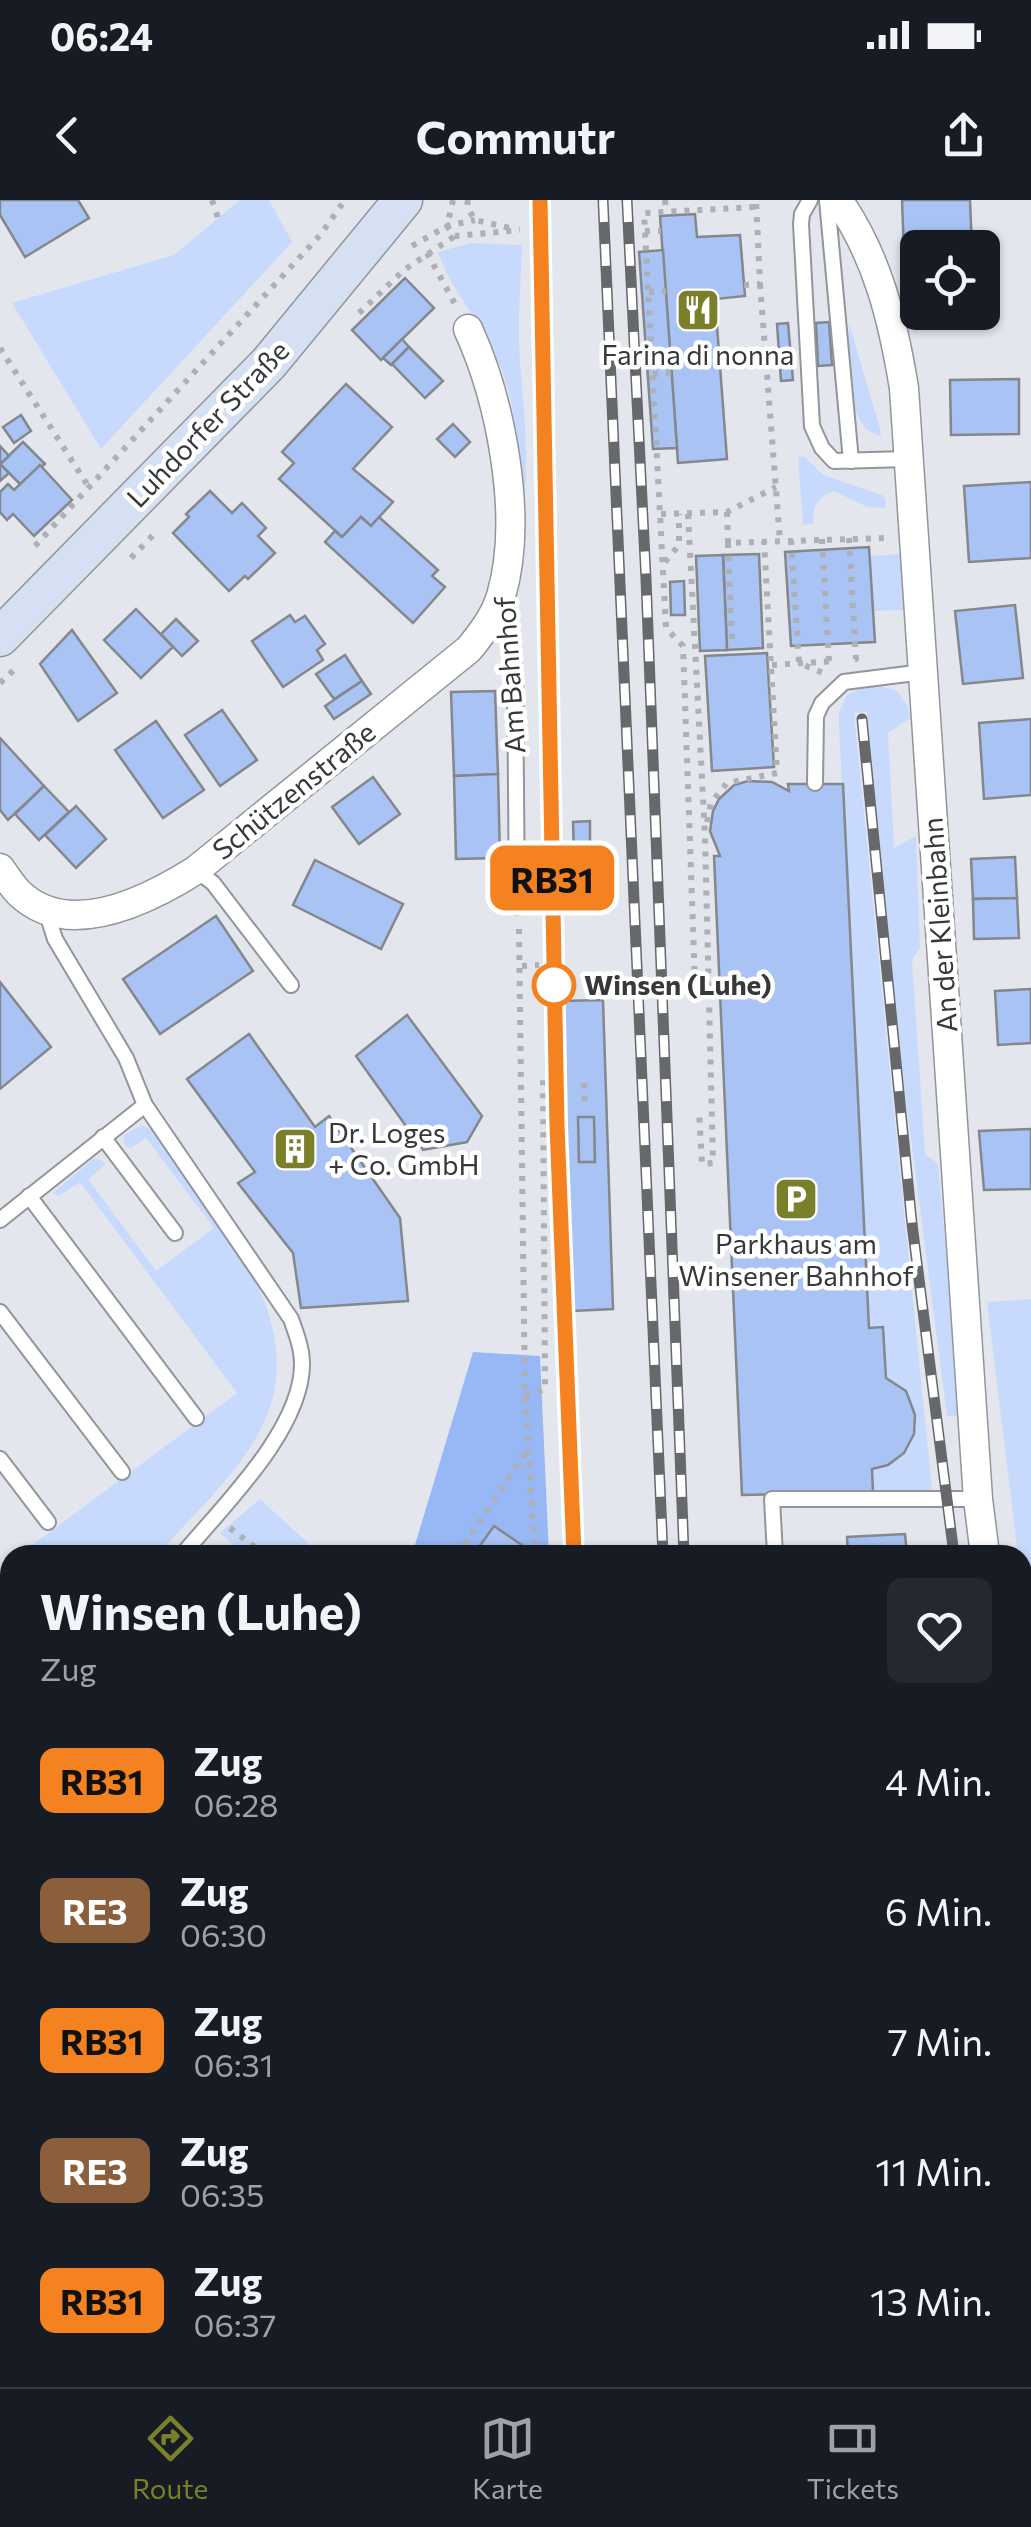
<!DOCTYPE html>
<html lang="de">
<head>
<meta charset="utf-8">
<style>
  :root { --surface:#171b24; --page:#242831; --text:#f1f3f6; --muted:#9ea1a6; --line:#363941; --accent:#7a7f29 }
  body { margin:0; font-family:Commissioner,sans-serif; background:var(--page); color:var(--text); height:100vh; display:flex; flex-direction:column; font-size:38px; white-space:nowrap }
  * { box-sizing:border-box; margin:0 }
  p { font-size:32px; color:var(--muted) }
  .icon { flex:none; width:55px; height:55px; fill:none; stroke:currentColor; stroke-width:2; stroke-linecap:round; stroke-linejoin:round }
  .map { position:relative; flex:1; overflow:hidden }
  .panel { position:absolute; left:0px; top:1345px; width:1032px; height:842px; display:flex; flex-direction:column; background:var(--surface); border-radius:30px 30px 0 0; box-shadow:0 2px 8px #0004 }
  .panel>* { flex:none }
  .badge { padding:0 20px; border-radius:15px; font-size:35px; line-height:65px }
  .controls { position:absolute; left:900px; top:30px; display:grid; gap:20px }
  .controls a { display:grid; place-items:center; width:100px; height:100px; border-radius:15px; background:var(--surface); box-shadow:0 2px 8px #0004; font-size:50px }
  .map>.badge { position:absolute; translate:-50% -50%; box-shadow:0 0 0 5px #fff }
  .round { display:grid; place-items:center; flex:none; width:105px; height:105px; border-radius:15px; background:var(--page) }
  .headline { display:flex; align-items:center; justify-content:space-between; height:170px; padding:0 40px }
  h1 { font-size:48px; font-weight:700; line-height:75px }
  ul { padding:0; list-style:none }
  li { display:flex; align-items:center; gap:30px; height:130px; padding:0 40px }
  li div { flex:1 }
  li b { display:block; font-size:38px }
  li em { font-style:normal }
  li .badge { min-width:110px; font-weight:700; text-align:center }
  .status { display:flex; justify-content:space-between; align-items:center; height:70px; padding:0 50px; background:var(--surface); direction:ltr }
  .status svg { height:28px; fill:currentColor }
  header { display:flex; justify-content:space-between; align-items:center; height:130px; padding:0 40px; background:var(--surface); font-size:45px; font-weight:700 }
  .tab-bar { display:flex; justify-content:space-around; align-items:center; height:140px; border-top:2px solid var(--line); background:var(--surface); font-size:28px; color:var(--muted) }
  .tab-bar a { display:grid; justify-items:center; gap:5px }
  .tab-bar .active { color:var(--accent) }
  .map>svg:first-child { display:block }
</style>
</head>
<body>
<div class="status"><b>06:24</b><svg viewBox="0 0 49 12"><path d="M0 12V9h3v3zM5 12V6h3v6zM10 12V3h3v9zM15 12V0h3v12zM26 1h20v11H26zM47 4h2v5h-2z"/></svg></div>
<header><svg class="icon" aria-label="back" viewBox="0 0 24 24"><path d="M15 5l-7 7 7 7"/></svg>Commutr<svg class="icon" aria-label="share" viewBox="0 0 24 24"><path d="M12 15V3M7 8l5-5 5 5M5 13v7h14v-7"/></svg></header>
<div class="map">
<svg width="1031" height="2187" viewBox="0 0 1031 2187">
  <rect width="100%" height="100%" fill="#e3e6ec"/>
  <!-- green -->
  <g fill="#c7dafd">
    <path d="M240 0H269L292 42 101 249 12 103 174 55Z"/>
    <path d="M471 43 522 45C521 83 517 123 520 161 524 214 531 269 521 322 518 269 520 210 498 161 482 123 452 92 438 52Z"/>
    <path d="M849 123 880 229 881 236C842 228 850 155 849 123Z"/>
    <path d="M798 257H805L823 275 884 296 886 303 884 308 867 307 834 291C816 297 813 307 813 324L803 325Z"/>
    <path d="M901 354 903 410 873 411 869 356Z"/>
    <path d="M870 484 896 490 908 506 910 518 888 533 894 648 916 636 920 748 912 760 925 954 938 964 961 1216H947L902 869 867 512 854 513 933 1300H873L872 1269C925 1262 929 1202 886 1178L883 1127 869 1128 839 526V512L847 495Z"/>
    <path d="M142 925 155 932 163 943C222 1028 320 1129 256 1238 231 1281 190 1318 157 1355H19L237 1193 80 982 59 996 53 993 93 959 101 960 105 965 88 979 156 1071 214 1028 146 938 131 948 126 947 123 939 125 934Z"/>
    <path d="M1031 1099V1474L1023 1393 1022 1355H1018L987 1102Z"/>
    <path d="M260 1299 321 1355H245L220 1333Z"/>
  </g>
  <!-- forest -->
  <g fill="#97b8f4">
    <path d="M473 1152 540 1156 549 1355H412Z"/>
    <path d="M10 1829V2178H584L585 2187H0V1830Z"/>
  </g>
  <!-- building -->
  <g fill="#a8c3f4" stroke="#84878c" stroke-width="2.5">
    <path d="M0 0H78L89 18 25 57 0 15Z"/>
    <path d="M902 0H970L972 48H918V53H904Z"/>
    <path d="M695 14 697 37 740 35 745 96 715 99 727 259 678 263 660 16Z"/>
    <path d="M663 50 677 248 653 249 639 52Z"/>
    <path d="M982 51H991L993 121 925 123V112H982Z"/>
    <path d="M405 78 434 108 381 160 352 130Z"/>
    <path d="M829 122 832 165 818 166 816 123Z"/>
    <path d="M788 123 793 180 781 181 777 124Z"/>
    <path d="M402 139 409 147 391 165 383 158Z"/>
    <path d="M409 147 443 181 425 198 392 164Z"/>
    <path d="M1019 179V234L951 235 950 180Z"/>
    <path d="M346 184 392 227 353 269 393 302 371 326 361 317 342 337 279 279 294 263 282 252Z"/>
    <path d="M21 215 31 231 14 243 3 227Z"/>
    <path d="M453 224 470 242 455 257 437 239Z"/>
    <path d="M23 242 45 264 20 284 0 264Z"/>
    <path d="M0 246 9 256 0 264 9 273 0 281Z"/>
    <path d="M40 265 72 300 34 336 13 314 7 320 0 312V292L8 284 14 290Z"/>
    <path d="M1031 282V358L969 362 964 286Z"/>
    <path d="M210 291 232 313 242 303 266 328 258 336 275 353 248 379 245 376 229 391 173 333 189 317 186 314Z"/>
    <path d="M361 317 371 326 379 317 438 370 432 376 445 387 413 423 325 342 335 331 342 337Z"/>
    <path d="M869 347 875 442 791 446 785 352Z"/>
    <path d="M759 354 763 448 727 450 723 355Z"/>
    <path d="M723 355 727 450 700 451 696 356Z"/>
    <path d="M684 381 685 415H671L670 382Z"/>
    <path d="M1015 405 1023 478 963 484 955 411Z"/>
    <path d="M136 409 173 447 141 478 104 440Z"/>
    <path d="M290 415 295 422 305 416 325 444 317 450 323 460 283 487 252 441Z"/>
    <path d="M176 419 198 441 182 456 161 434Z"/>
    <path d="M72 430 117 493 78 521 40 464Z"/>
    <path d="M767 453 774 567 712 571 705 456Z"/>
    <path d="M345 455 362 481 334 499 316 474Z"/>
    <path d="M362 481 371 494 334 519 325 506Z"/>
    <path d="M495 491 498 574 454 576 451 492Z"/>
    <path d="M222 510 257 560 220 586 185 535Z"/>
    <path d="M1031 519V595L984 599 979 523Z"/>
    <path d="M156 521 204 590 163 618 115 550Z"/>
    <path d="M0 538 44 586 8 620 0 610Z"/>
    <path d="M498 574 500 658 456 659 454 576Z"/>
    <path d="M373 577 400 614 359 644 332 607Z"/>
    <path d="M748 581 772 582 789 591 788 584H843L869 1128 883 1127 886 1178 906 1191 915 1215 914 1234 904 1253 888 1265 872 1269 873 1292 742 1295 714 656H720L710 631 713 611 719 599 734 585Z"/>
    <path d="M44 586 69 612 39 640 15 614Z"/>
    <path d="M76 606 106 639 76 668 45 635Z"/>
    <path d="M590 621V656H574L573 622Z"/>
    <path d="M1015 657 1017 698 973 699 971 659Z"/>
    <path d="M315 660 403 704 381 749 293 705Z"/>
    <path d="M1017 698 1019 738 974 739 973 699Z"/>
    <path d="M216 716 253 771 160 834 123 779Z"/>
    <path d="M0 782 51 847 0 889Z"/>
    <path d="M1031 789V843L998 845 995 791Z"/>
    <path d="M603 800 613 1109 573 1111 562 801Z"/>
    <path d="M407 815 482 916 467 942 423 950 356 856Z"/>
    <path d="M249 834 315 927 329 916 400 1018 408 1101 301 1108 293 1053 238 983 255 972 187 879Z"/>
    <path d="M578 917H594L595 962H579Z"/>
    <path d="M1031 929V989L984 990 979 931Z"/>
    <path d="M494 1326 529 1350 526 1355 474 1354Z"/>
    <path d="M905 1334 907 1355H848L847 1337Z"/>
  </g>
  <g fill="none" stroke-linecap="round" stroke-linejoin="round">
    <defs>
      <g id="lane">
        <path d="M810 0 802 14 801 24 812 226 822 248 834 261 908 259"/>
        <path d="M827 0 851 261"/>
        <path d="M502 404 515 471 517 707"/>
        <path d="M815 583 816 516 822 503 844 482 923 472"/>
        <path d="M196 670 213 683 291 785"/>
        <path d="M46 711 55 739 126 858 145 905 291 1119C296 1133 302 1148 302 1164 302 1230 222 1307 182 1355"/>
        <path d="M103 937 175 1033"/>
        <path d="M29 996 196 1218"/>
        <path d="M0 1020 145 905"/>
        <path d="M0 1112 122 1272"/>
        <path d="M0 1259 48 1322"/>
        <path d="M775 1355 772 1299H978"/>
        <path d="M0 1402 10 1412"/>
        <path d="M0 1568 10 1556"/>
      </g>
      <g id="street">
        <path d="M838 0C878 57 893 121 904 188L978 1299 985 1355"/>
        <path d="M0 668C6 676 12 686 19 693 69 741 150 699 196 670L469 449C482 433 495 416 501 396 524 318 501 201 468 129"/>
        <path d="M1022 1561 1031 1577"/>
      </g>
      <path id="secondary" d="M0 437 269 163 403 0"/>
    </defs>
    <!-- lane casing -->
    <use href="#lane" stroke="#92959a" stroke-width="18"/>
    <!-- street casing -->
    <use href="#street" stroke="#92959a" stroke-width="31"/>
    <!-- secondary casing -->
    <use href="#secondary" stroke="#92959a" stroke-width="41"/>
    <!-- path -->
    <g stroke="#adb0b5" stroke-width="6" stroke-dasharray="5 8" stroke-linecap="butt">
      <path d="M212 0 218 18"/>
      <path d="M453 0 447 26 455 36 520 30"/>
      <path d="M468 0 467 7 475 20 510 28"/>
      <path d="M665 0 666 12"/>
      <path d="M645 31H661"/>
      <path d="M412 46 447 26 475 20"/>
      <path d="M427 53 455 104"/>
      <path d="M760 84 780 341"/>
      <path d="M744 85 760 84 756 0"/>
      <path d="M649 92 666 91"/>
      <path d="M359 113 404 70 455 36"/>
      <path d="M0 148 90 289"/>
      <path d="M653 174 672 173"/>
      <path d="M727 312 728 343 886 338"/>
      <path d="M661 314 727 312 776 287"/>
      <path d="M688 314 705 636 713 963 702 964 699 911"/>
      <path d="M849 338 856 459H853"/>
      <path d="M822 339 829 461"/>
      <path d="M791 340 799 463 823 473"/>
      <path d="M728 343 732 441"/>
      <path d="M35 346 321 34 345 0"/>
      <path d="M131 358 157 331"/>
      <path d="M665 362 679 345V314"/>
      <path d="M772 465 835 461"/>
      <path d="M0 483 14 470"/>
      <path d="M707 622 711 603 727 583 777 573 764 341"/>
      <path d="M519 729 525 1196 535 1355"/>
      <path d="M522 766 539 765"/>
      <path d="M695 784 683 446 666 428 644 13 756 7"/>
      <path d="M584 883 585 908"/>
      <path d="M525 1196 545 1189 543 877"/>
      <path d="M230 1328 265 1355"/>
      <path d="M457 1355 528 1249"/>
      <path d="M0 1780 10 1773"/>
      <path d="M0 1940 10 1932"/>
      <path d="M571 2178 572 2187"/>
      <path d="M814 2178V2187"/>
      <path d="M17 2187 20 2178"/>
      <path d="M427 2187 428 2178"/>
    </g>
    <!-- lane -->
    <use href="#lane" stroke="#fff" stroke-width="14"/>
    <!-- street -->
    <use href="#street" stroke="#fff" stroke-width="28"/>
    <!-- secondary -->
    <use href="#secondary" stroke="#d5e0f3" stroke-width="38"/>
    <defs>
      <g id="rail">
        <path d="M540 0 558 962 574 1355"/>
        <path d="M603 0 663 1355"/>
        <path d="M627 0 646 379 684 1355"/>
        <path d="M862 519 912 1024 954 1355"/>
        <path d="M1022 1738 1031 1769"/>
        <path d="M611 2178V2187"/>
        <path d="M686 2178V2187"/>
        <path d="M708 2178V2187"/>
      </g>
    </defs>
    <!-- rail casing -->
    <use href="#rail" stroke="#66686b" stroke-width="11"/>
    <!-- rail -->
    <use href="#rail" stroke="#fff" stroke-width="8" stroke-dasharray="22" stroke-linecap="butt"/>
  </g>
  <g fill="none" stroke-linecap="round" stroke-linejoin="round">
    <defs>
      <path id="line" d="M540 0 557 925 574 1355"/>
    </defs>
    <!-- line casing -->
    <use href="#line" stroke="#fff" stroke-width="22"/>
    <!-- line -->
    <use href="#line" stroke="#f58220" stroke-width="15"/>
  </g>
  <!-- icons -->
  <defs>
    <symbol id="restaurant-square" viewBox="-11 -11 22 22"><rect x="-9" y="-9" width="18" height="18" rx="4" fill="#7a7f29" stroke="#fff"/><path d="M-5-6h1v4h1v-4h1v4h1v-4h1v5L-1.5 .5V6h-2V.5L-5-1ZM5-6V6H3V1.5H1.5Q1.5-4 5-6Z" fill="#fff"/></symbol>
    <symbol id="building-square" viewBox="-11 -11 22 22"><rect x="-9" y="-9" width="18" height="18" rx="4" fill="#7a7f29" stroke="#fff"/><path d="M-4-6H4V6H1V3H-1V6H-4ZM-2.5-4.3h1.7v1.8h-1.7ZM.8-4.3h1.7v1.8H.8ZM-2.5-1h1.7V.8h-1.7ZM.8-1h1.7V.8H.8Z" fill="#fff"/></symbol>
    <symbol id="parking-square" viewBox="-11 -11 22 22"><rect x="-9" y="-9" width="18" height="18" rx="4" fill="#7a7f29" stroke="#fff"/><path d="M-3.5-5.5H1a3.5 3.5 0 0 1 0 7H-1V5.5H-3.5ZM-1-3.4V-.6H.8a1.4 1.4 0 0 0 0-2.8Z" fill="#fff"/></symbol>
  </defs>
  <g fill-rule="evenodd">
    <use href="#restaurant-square" x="673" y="85" width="50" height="50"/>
    <use href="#building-square" x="270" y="924" width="50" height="50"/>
    <use href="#parking-square" x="771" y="974" width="50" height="50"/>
  </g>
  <!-- markers -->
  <circle fill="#fff" stroke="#f58220" stroke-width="5" cx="554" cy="785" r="20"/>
  <g text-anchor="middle" stroke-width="9" stroke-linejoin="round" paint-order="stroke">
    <!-- poi labels -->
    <g font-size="28" fill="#37383a" stroke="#fff">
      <text x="698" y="165">Farina di nonna</text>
      <text x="328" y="943" text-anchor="start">Dr. Loges<tspan x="328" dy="32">+ Co. GmbH</tspan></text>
      <text x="796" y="1054">Parkhaus am<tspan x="796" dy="32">Winsener Bahnhof</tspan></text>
    </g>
    <!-- street labels -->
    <g font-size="28" fill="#37383a" stroke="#fff">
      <text transform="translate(208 224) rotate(-46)" y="10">Luhdorfer Straße</text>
      <text transform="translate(510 475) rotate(-94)" y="10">Am Bahnhof</text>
      <text transform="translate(294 591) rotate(-39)" y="10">Schützenstraße</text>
      <text transform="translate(940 725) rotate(-94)" y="10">An der Kleinbahn</text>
    </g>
    <!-- stop labels -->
    <g font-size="28" font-weight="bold" fill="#37383a" stroke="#fff" text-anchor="start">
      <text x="584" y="795">Winsen (Luhe)</text>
    </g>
  </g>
</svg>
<div class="controls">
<a><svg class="icon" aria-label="locate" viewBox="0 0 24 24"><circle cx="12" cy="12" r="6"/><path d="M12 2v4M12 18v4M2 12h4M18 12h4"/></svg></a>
</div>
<b class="badge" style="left:552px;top:678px;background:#f58220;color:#111">RB31</b>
<section class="panel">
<div class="headline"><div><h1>Winsen (Luhe)</h1><p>Zug</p></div><a class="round"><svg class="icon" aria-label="heart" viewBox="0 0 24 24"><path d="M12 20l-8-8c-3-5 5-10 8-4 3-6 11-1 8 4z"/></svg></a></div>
<ul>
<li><span class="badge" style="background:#f58220;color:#111">RB31</span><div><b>Zug</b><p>06:28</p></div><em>4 Min.</em></li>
<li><span class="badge" style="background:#8b5e3c;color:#fff">RE3</span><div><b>Zug</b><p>06:30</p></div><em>6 Min.</em></li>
<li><span class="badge" style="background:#f58220;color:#111">RB31</span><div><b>Zug</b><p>06:31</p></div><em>7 Min.</em></li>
<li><span class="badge" style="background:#8b5e3c;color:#fff">RE3</span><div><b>Zug</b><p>06:35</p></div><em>11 Min.</em></li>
<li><span class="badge" style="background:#f58220;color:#111">RB31</span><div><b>Zug</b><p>06:37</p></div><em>13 Min.</em></li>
</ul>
</section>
</div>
<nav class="tab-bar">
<a class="active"><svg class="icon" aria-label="directions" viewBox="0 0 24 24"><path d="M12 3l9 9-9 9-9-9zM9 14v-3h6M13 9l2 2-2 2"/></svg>Route</a>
<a><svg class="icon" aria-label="map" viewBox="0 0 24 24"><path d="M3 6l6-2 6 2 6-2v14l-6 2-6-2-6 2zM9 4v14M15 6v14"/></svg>Karte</a>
<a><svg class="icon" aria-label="tickets" viewBox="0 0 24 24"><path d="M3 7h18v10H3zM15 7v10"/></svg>Tickets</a>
</nav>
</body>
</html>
